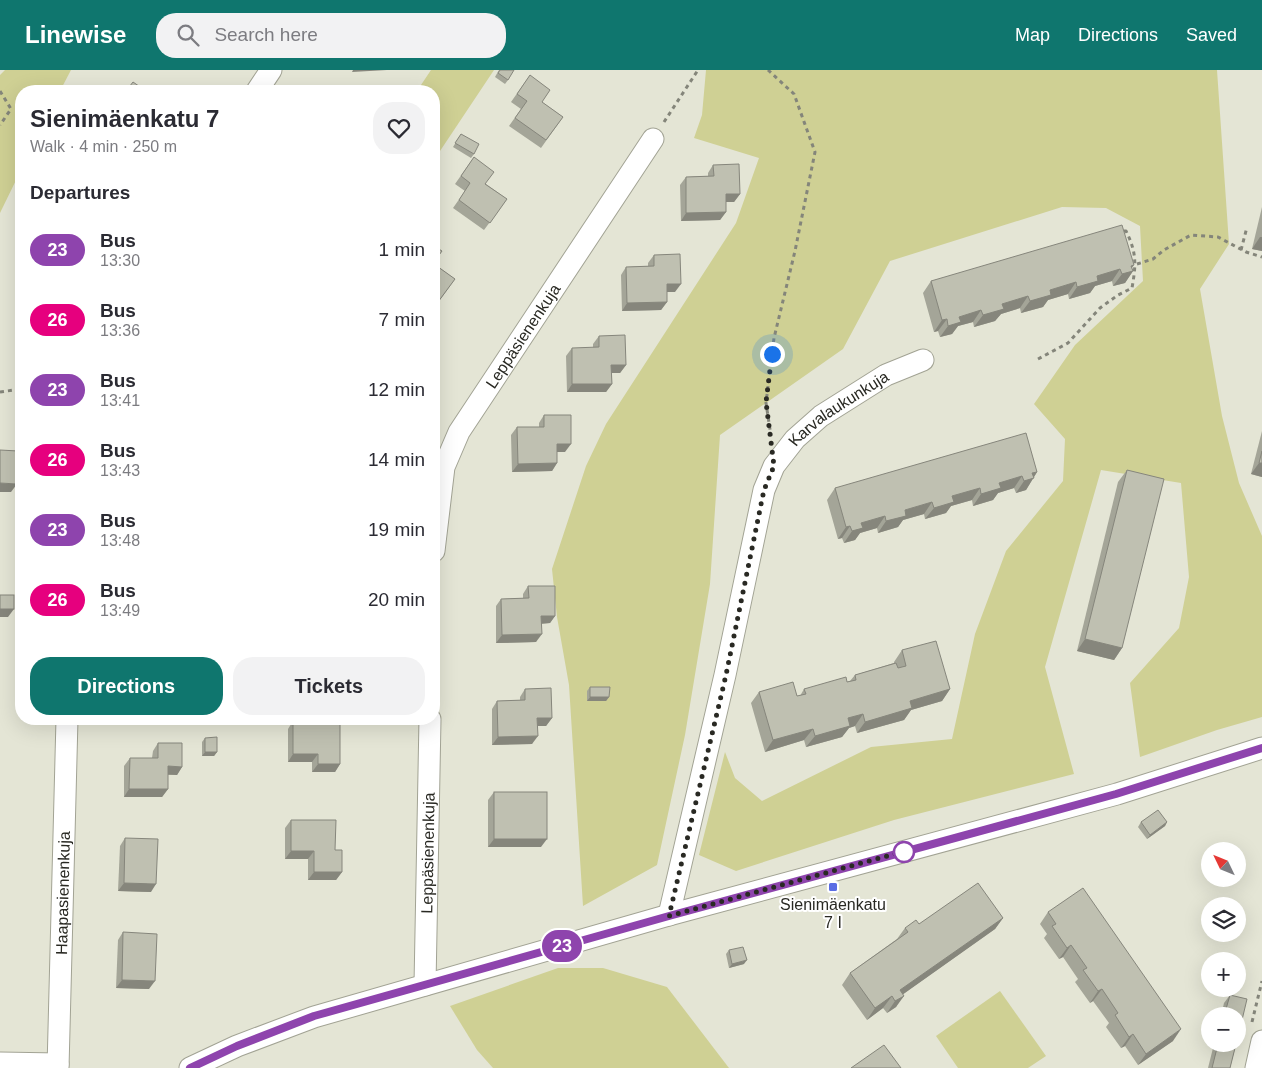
<!DOCTYPE html>
<html lang="en">
<head>
<meta charset="utf-8">
<style>
  :root { --surface:#fff; --page:#f2f2f3; --text:#2b2b33; --muted:#7c7c81; --accent:#0f766e }
  body { margin:0; font-family:Arial,sans-serif; background:var(--page); color:var(--text); height:100vh; display:flex; flex-direction:column; font-size:19px; white-space:nowrap }
  * { box-sizing:border-box; margin:0 }
  p { font-size:16px; color:var(--muted) }
  .icon { flex:none; width:28px; height:28px; fill:none; stroke:currentColor; stroke-width:2; stroke-linecap:round; stroke-linejoin:round }
  .map { position:relative; flex:1; overflow:hidden }
  .panel { position:absolute; left:15px; top:15px; width:425px; height:640px; display:flex; flex-direction:column; background:var(--surface); border-radius:20px; box-shadow:0 5px 20px #0002 }
  .panel>* { flex:none }
  .badge { padding:0 10px; border-radius:16px; font-size:18px; line-height:32px }
  .needle { width:32px; rotate:313deg }
  .controls { position:absolute; left:1201px; top:772px; display:grid; gap:10px }
  .controls a { display:grid; place-items:center; width:45px; height:45px; border-radius:50%; background:var(--surface); box-shadow:0 5px 20px #0002; font-size:25px }
  .you { position:absolute; width:25px; height:25px; margin:-12px; border:4px solid #fff; border-radius:50%; background:#1a73e8; box-shadow:0 0 0 8px #1a73e833 }
  .map>.badge { position:absolute; translate:-50% -50%; box-shadow:0 0 0 2px #fff }
  h2 { padding:0 15px; font-size:19px; line-height:45px }
  .round { display:grid; place-items:center; flex:none; width:52px; height:52px; border-radius:20px; background:var(--page) }
  .headline { display:flex; align-items:center; justify-content:space-between; height:85px; padding:0 15px }
  h1 { font-size:24px; font-weight:700; line-height:38px }
  .button { display:flex; gap:10px; margin-top:auto; padding:10px 15px }
  .button a { flex:1; height:58px; border-radius:20px; background:var(--accent); color:#fff; font-size:20px; font-weight:700; line-height:58px; text-align:center }
  .button a+a { background:var(--page); color:var(--text) }
  ul { padding:0; list-style:none }
  li { display:flex; align-items:center; gap:15px; height:70px; padding:0 15px }
  li div { flex:1 }
  li b { display:block; font-size:19px }
  li em { font-style:normal }
  li .badge { min-width:55px; font-weight:700; text-align:center }
  header { display:flex; align-items:center; gap:30px; box-sizing:border-box; height:70px; padding:0 25px; background:var(--accent); color:#fff }
  header strong { font-size:24px }
  nav { display:flex; gap:28px; margin-inline-start:auto; font-size:18px }
  .search { width:350px; height:45px; background:var(--page); display:flex; align-items:center; gap:12px; box-sizing:border-box; padding:0 18px; border-radius:20px; color:var(--muted); font-size:19px }
  .map>svg:first-child { display:block }
</style>
</head>
<body>
<header>
<strong>Linewise</strong>
<div class="search"><svg class="icon" aria-label="search" viewBox="0 0 24 24"><circle cx="10" cy="10" r="6"/><path d="M15 15l6 6"/></svg>Search here</div>
<nav><a>Map</a><a>Directions</a><a>Saved</a></nav>
</header>
<div class="map">
<svg width="1262" height="998" viewBox="0 0 1262 998">
  <rect width="100%" height="100%" fill="#e4e5d5"/>
  <!-- green -->
  <g fill="#cfd094">
    <path d="M5 0H71L60 21H21V100L0 143V5Z"/>
    <path d="M431 0H494L434 90V21H417Z"/>
    <path d="M706 0H1217L1229 174 1200 219 1222 346 1239 413 1262 466V647L1217 660 1140 687 1130 613 1179 558 1189 507 1181 413 1101 400 1045 597 1074 704 894 750 736 801 699 785 725 682 735 708 762 731 871 677 952 669 975 564 1006 481 1063 411 1065 369 1034 334 1075 275 1143 211 1140 156 1106 138 1062 137 890 191 843 279 720 365 710 514 685 665 657 795 583 836 569 615 557 547 552 499 586 396 606 354 736 153 759 88 694 68 702 45Z"/>
    <path d="M558 898H603L667 917 729 998H493L477 980 450 936Z"/>
    <path d="M1000 921 1046 986 1028 998H958L936 966Z"/>
  </g>
  <g fill="none" stroke-linecap="round" stroke-linejoin="round">
    <defs>
      <g id="minor">
        <path d="M257 21 271 0"/>
        <path id="s1" d="M434 481 444 397 459 362 653 69"/>
        <path id="s2" d="M669 845 725 605 764 420 774 396 795 369 821 346 886 305 923 290"/>
        <path id="s3" d="M425 915 430 649"/>
        <path d="M0 993 58 994"/>
        <path id="s4" d="M58 998 67 649"/>
        <path d="M190 998 237 976 314 947 669 845 1117 724 1262 678"/>
        <path d="M1256 998 1262 971"/>
      </g>
    </defs>
    <!-- minor casing -->
    <use href="#minor" stroke="#a2a394" stroke-width="23"/>
    <!-- path -->
    <g stroke="#84857a" stroke-width="3" stroke-dasharray="4 4" stroke-linecap="butt">
      <path d="M768 0 794 24 815 82 795 181 774 268 766 333 771 366"/>
      <path d="M0 21 11 39 0 55"/>
      <path d="M664 52 698 0"/>
      <path d="M1241 180 1247 157"/>
      <path d="M1137 194 1153 189 1164 180 1191 165 1218 167 1246 182 1262 187"/>
      <path d="M1038 289 1068 273 1100 238 1118 225 1132 218C1136 195 1137 183 1126 161H1122"/>
      <path d="M0 322 21 319"/>
      <path d="M1252 952 1262 911"/>
    </g>
    <!-- minor -->
    <use href="#minor" stroke="#fff" stroke-width="21"/>
  </g>
  <!-- wall -->
  <g fill="#a4a598">
    <path d="M499 0 508 10 505 14 495 7Z"/>
    <path d="M530 5 542 32 563 47 541 78 509 56 521 39 511 32Z"/>
    <path d="M461 64 474 84 471 88 453 77Z"/>
    <path d="M474 87 486 114 507 129 484 160 453 138 465 121 455 114Z"/>
    <path d="M713 95 740 124 734 132H726V142L720 150 681 151 680 115 686 107 708 106V103Z"/>
    <path d="M1262 137V181L1252 179Z"/>
    <path d="M654 185 675 222H667V232L661 240 622 241 621 205 626 197 648 196V193Z"/>
    <path d="M434 194 455 209 434 238Z"/>
    <path d="M1132 198 1133 201 1125 213 1113 216 1112 211 1095 216 1090 223 1069 229 1068 224 1048 230 1043 237 1021 243 1020 238 1001 244 995 251 974 257 973 252 958 256 952 264 940 267 938 261 934 262 923 223 931 211Z"/>
    <path d="M599 266 626 295 620 303H612V314L606 322H567L566 286 572 278H593V274Z"/>
    <path d="M544 345 565 382H557V393L552 401 512 402 511 365 517 357H539V353Z"/>
    <path d="M1262 361V407L1251 404Z"/>
    <path d="M1127 400 1122 578 1114 590 1077 581 1118 412Z"/>
    <path d="M1037 402 1026 420 1016 423 1014 418 998 423 993 430 973 436 972 430 951 436 946 443 925 449 924 444 903 450 898 457 878 463 877 458 860 463 855 470 844 473 842 468 838 469 827 430 835 418Z"/>
    <path d="M528 516 555 546 550 553 541 554 536 572 496 573V536L501 529 523 528V524Z"/>
    <path d="M902 580 950 619 942 631 911 640 904 650 857 663 855 656 849 658 842 667 806 677 804 670 765 682 751 633 759 622 797 626H800L804 619 847 612 850 611 855 605 894 593V592Z"/>
    <path d="M590 617 609 627 606 631H587V621Z"/>
    <path d="M525 619 552 648 546 656H538L532 674 492 675V639L497 631 520 630V627Z"/>
    <path d="M293 651 340 694 335 702H312V692H288V659Z"/>
    <path d="M205 668 217 682 214 686H202V672Z"/>
    <path d="M158 673 182 697 177 705H168V719L162 727H124V696L130 688H152L153 681Z"/>
    <path d="M494 722 541 777H488V730Z"/>
    <path d="M291 750 335 780 342 802 336 810H308V789H285V758Z"/>
    <path d="M1141 752H1167L1165 756 1147 769 1138 757Z"/>
    <path d="M125 768 151 822 118 821 120 776Z"/>
    <path d="M1048 842 1173 971 1138 995 1125 976 1121 978 1106 957 1109 953 1093 931 1090 933 1075 912 1078 909 1063 887 1059 889 1044 868 1047 864 1040 854Z"/>
    <path d="M1003 848 995 859 903 924 896 937 887 943 883 938 867 950 842 915 850 903 897 869 905 858 919 854Z"/>
    <path d="M123 862 149 919 116 918 118 870Z"/>
    <path d="M729 880 744 894 729 898 726 884Z"/>
    <path d="M1230 925 1238 946H1221L1224 933Z"/>
    <path d="M1214 974H1236L1230 998H1208Z"/>
  </g>
  <!-- shaded-wall -->
  <g fill="#86867c">
    <path d="M353 0H387L352 2Z"/>
    <path d="M726 124H740L734 132H720Z"/>
    <path d="M726 142 720 150 681 151 686 143Z"/>
    <path d="M1260 167H1262V181L1252 179Z"/>
    <path d="M1134 195 1129 202 1133 201 1125 213 1113 216 1122 204 1131 196Z"/>
    <path d="M1120 199 1112 211 1095 216 1090 223 1069 229 1077 217 1097 206Z"/>
    <path d="M1076 212 1068 224 1048 230 1043 237 1021 243 1030 231 1050 220Z"/>
    <path d="M667 214H681L675 222H661Z"/>
    <path d="M1028 226 1020 238 1001 244 995 251 974 257 983 245 1002 234Z"/>
    <path d="M667 232 661 240 622 241 627 233Z"/>
    <path d="M981 240 973 252 958 256 952 264 940 267 948 256 959 247Z"/>
    <path d="M947 249 938 261 934 262 942 250Z"/>
    <path d="M611 295H626L620 303H606Z"/>
    <path d="M572 314H612L606 322H567Z"/>
    <path d="M557 374H571L565 382H551Z"/>
    <path d="M557 393 552 401 512 402 518 394Z"/>
    <path d="M1259 393H1262V407L1251 404Z"/>
    <path d="M1037 402 1026 420 1016 423 1024 411 1032 403Z"/>
    <path d="M1022 406 1014 418 998 423 993 430 973 436 981 424 999 413Z"/>
    <path d="M0 413 17 414 11 422H0Z"/>
    <path d="M980 418 972 430 951 436 946 443 925 449 934 438 952 426Z"/>
    <path d="M932 432 924 444 903 450 898 457 878 463 886 451 905 440Z"/>
    <path d="M885 446 877 458 860 463 855 470 844 473 852 461 861 453Z"/>
    <path d="M850 456 842 468 838 469 846 457Z"/>
    <path d="M0 539H14L8 547H0Z"/>
    <path d="M541 546H555L550 553 535 554Z"/>
    <path d="M542 564 536 572 496 573 502 565Z"/>
    <path d="M1085 569 1122 578 1114 590 1077 581Z"/>
    <path d="M950 619 942 631 911 640 904 650 857 663 865 652 910 631Z"/>
    <path d="M590 627H609L606 631H587Z"/>
    <path d="M863 644 855 656 849 658 842 667 806 677 815 666 848 648Z"/>
    <path d="M537 648H552L546 656H532Z"/>
    <path d="M813 659 804 670 765 682 773 670Z"/>
    <path d="M538 666 532 674 492 675 498 667Z"/>
    <path d="M205 682H217L214 686H202Z"/>
    <path d="M293 684H318L312 692H288Z"/>
    <path d="M318 694H340L335 702H312Z"/>
    <path d="M168 696 182 697 177 705 162 704Z"/>
    <path d="M129 719H168L162 727H124Z"/>
    <path d="M1167 752 1165 756 1147 769 1150 765Z"/>
    <path d="M494 769H547L541 777H488Z"/>
    <path d="M291 781H314L308 789H285Z"/>
    <path d="M314 802H342L336 810H308Z"/>
    <path d="M124 813 156 814 151 822 118 821Z"/>
    <path d="M1003 848 995 859 895 930 900 920Z"/>
    <path d="M1071 875 1063 887 1059 889 1067 878Z"/>
    <path d="M747 890 744 894 729 898 732 894Z"/>
    <path d="M122 910 155 911 149 919 116 918Z"/>
    <path d="M1102 919 1093 931 1090 933 1098 921Z"/>
    <path d="M892 926 883 938 867 950 875 938Z"/>
    <path d="M904 926 896 937 887 943 895 931Z"/>
    <path d="M1181 959 1173 971 1138 995 1146 984Z"/>
    <path d="M1133 964 1125 976 1121 978 1129 967Z"/>
  </g>
  <!-- building -->
  <g fill="#bfc0b1" stroke="#86867c">
    <path d="M500 0H514L508 10 498 3Z"/>
    <path d="M530 5 550 20 542 32 563 47 546 70 515 48 527 31 517 24Z"/>
    <path d="M133 12 146 21H126Z"/>
    <path d="M461 64 479 74 474 84 455 73Z"/>
    <path d="M474 87 494 102 485 114 507 129 490 153 459 130 470 113 461 106Z"/>
    <path d="M739 94 740 124H726V142L686 143V107L714 106 713 95Z"/>
    <path d="M1122 155 1134 195 1131 196 1133 201 1122 204 1120 199 1097 206 1098 211 1077 217 1076 212 1050 220 1051 225 1030 231 1028 226 1002 234 1004 239 983 245 981 240 959 247 961 252 948 256 947 249 942 250 931 211Z"/>
    <path d="M434 176 442 181 434 192Z"/>
    <path d="M680 184 681 214H667V232L627 233 626 197 654 196V185Z"/>
    <path d="M434 194 455 209 438 232 434 229Z"/>
    <path d="M625 265 626 295H611L612 314H572V278L599 277V266Z"/>
    <path d="M544 345H571V374H557V393L518 394 517 357H544Z"/>
    <path d="M1026 363 1037 402 1032 403 1034 408 1024 411 1022 406 999 413 1001 418 981 424 980 418 952 426 954 432 934 438 932 432 905 440 906 446 886 451 885 446 861 453 863 458 852 461 850 456 846 457 835 418Z"/>
    <path d="M0 380 18 381 17 414 0 413Z"/>
    <path d="M1262 381V393H1259Z"/>
    <path d="M1127 400 1164 409 1122 578 1085 569Z"/>
    <path d="M528 516H555V546H541L542 564 502 565 501 529 529 528Z"/>
    <rect x="0" y="525" width="14" height="14"/>
    <path d="M936 571 950 619 910 631 912 638 865 652 863 644 848 648 850 656 815 666 813 659 773 670 759 622 793 612 797 626 806 624 804 619 846 607 847 612 856 610 855 605 896 593 898 598 906 596 902 580Z"/>
    <path d="M590 617H610L609 627H590Z"/>
    <path d="M551 618 552 648H537L538 666 498 667 497 631 525 630V619Z"/>
    <path d="M293 651H340V694H318V684H293Z"/>
    <path d="M217 667V682H205V668Z"/>
    <path d="M158 673H182V697L168 696V719H129L130 688H158Z"/>
    <rect x="494" y="722" width="53" height="47"/>
    <path d="M1158 740 1167 752 1150 765 1141 752Z"/>
    <path d="M291 750H336L335 780H342V802H314V781H291Z"/>
    <path d="M125 768 158 769 156 814 124 813Z"/>
    <path d="M978 813 1003 848 900 920 904 926 895 931 892 926 875 938 850 903 908 862 905 858 916 850 919 854Z"/>
    <path d="M1083 818 1181 959 1146 984 1133 964 1129 967 1115 945 1118 943 1102 919 1098 921 1083 900 1087 898 1071 875 1067 878 1052 856 1056 854 1048 842Z"/>
    <path d="M123 862 157 864 155 911 122 910Z"/>
    <path d="M743 877 747 890 732 894 729 880Z"/>
    <path d="M1230 925 1247 929 1238 967V946H1224Z"/>
    <path d="M1218 974H1236L1230 998H1212Z"/>
    <path d="M884 975 901 998H851Z"/>
  </g>
  <g fill="none" stroke-linecap="round" stroke-linejoin="round">
    <defs>
      <path id="line" d="M190 998 237 976 314 946 669 846 1116 724 1262 678"/>
    </defs>
    <!-- line casing -->
    <use href="#line" stroke="#fff" stroke-width="11"/>
    <!-- line -->
    <use href="#line" stroke="#8e44ad" stroke-width="8"/>
    <!-- walk -->
    <path stroke="#292923" stroke-width="5" stroke-dasharray="0 9" d="M772 284 766 332 774 396 764 420 726 605 669 846 909 780 904 782"/>
  </g>
  <!-- markers -->
  <circle fill="#fff" stroke="#8e44ad" stroke-width="2.5" cx="904" cy="782" r="10"/>
  <rect fill="#5b6de4" stroke="#fff" stroke-width="2" x="828" y="812" width="10" height="10" rx="2.5"/>
  <g text-anchor="middle" stroke-width="4" stroke-linejoin="round" paint-order="stroke">
    <!-- street labels -->
    <g font-size="16" fill="#292923" stroke="#fff">
      <text dy="6" stroke="none"><textPath href="#s1" startOffset="238">Leppäsienenkuja</textPath></text>
      <text dy="6" stroke="none"><textPath href="#s2" startOffset="549">Karvalaukunkuja</textPath></text>
      <text dy="6" stroke="none"><textPath href="#s3" startOffset="132">Leppäsienenkuja</textPath></text>
      <text dy="6" stroke="none"><textPath href="#s4" startOffset="175">Haapasienenkuja</textPath></text>
    </g>
    <!-- poi labels -->
    <g font-size="16" fill="#292923" stroke="#fff">
      <text x="833" y="840">Sienimäenkatu<tspan x="833" dy="18">7 I</tspan></text>
    </g>
  </g>
</svg>
<div class="controls">
<a><svg class="needle" viewBox="-14 -14 28 28"><path d="M0-13l5 13h-10z" fill="#e53935"/><path d="M0 13l5-13h-10z" fill="#7c7c81"/></svg></a>
<a><svg class="icon" aria-label="layers" viewBox="0 0 24 24"><path d="M12 4l9 5-9 5-9-5zM3 14l9 5 9-5"/></svg></a>
<a>+</a>
<a>−</a>
</div>
<div class="you" style="left:772px;top:284px"></div>
<b class="badge" style="left:562px;top:876px;background:#8e44ad;color:#fff">23</b>
<section class="panel">
<div class="headline"><div><h1>Sienimäenkatu 7</h1><p>Walk · 4 min · 250 m</p></div><a class="round"><svg class="icon" aria-label="heart" viewBox="0 0 24 24"><path d="M12 20l-8-8c-3-5 5-10 8-4 3-6 11-1 8 4z"/></svg></a></div>
<h2>Departures</h2>
<ul>
<li><span class="badge" style="background:#8e44ad;color:#fff">23</span><div><b>Bus</b><p>13:30</p></div><em>1 min</em></li>
<li><span class="badge" style="background:#e6007e;color:#fff">26</span><div><b>Bus</b><p>13:36</p></div><em>7 min</em></li>
<li><span class="badge" style="background:#8e44ad;color:#fff">23</span><div><b>Bus</b><p>13:41</p></div><em>12 min</em></li>
<li><span class="badge" style="background:#e6007e;color:#fff">26</span><div><b>Bus</b><p>13:43</p></div><em>14 min</em></li>
<li><span class="badge" style="background:#8e44ad;color:#fff">23</span><div><b>Bus</b><p>13:48</p></div><em>19 min</em></li>
<li><span class="badge" style="background:#e6007e;color:#fff">26</span><div><b>Bus</b><p>13:49</p></div><em>20 min</em></li>
</ul>
<div class="button"><a>Directions</a><a>Tickets</a></div>
</section>
</div>
</body>
</html>
